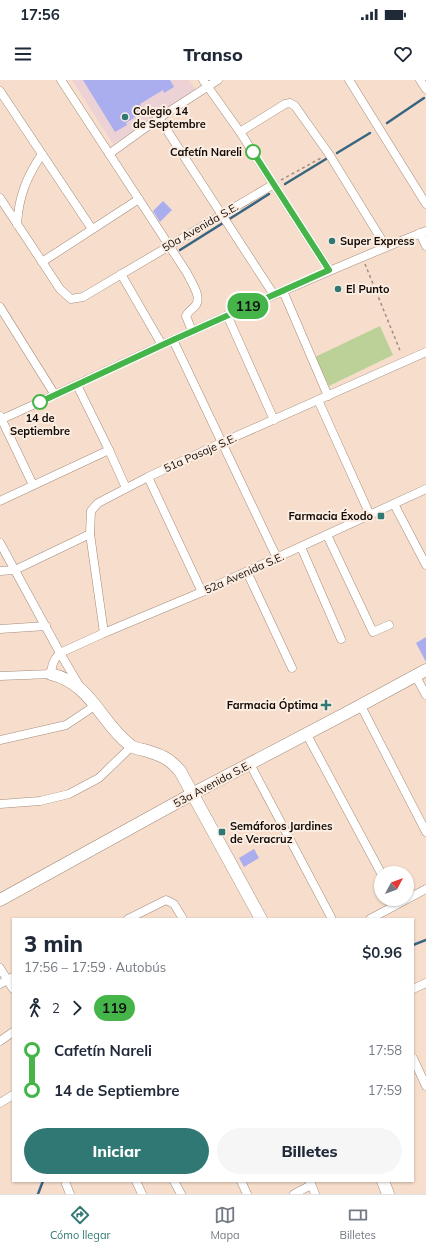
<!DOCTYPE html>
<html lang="es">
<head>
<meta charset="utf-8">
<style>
  :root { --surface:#fff; --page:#f6f6f7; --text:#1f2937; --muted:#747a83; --line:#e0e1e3; --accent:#307874 }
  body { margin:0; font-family:Mulish,sans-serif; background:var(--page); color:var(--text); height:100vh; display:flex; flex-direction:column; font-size:15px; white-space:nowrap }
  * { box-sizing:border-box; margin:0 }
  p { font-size:13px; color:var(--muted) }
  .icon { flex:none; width:22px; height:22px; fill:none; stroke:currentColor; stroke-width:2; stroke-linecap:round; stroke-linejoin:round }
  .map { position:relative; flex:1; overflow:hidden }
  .side { position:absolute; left:12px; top:838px; width:402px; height:264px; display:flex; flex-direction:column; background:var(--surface); border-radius:0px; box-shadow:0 1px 3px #0004 }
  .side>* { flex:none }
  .badge { padding:0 8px; border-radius:13px; font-size:14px; line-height:26px }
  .needle { width:26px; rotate:49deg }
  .tools { position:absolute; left:374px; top:786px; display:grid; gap:8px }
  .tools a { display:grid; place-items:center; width:40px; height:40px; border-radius:50%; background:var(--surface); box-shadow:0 1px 3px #0004; font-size:20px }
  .map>.badge { position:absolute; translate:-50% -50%; box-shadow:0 0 0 2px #fff }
  .legs { display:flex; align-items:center; gap:6px; height:44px; padding:0 12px; font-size:13px }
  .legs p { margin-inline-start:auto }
  .headline { display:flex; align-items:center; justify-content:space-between; height:68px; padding:0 12px }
  h1 { font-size:22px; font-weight:800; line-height:30px }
  .button { display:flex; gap:8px; margin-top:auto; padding:8px 12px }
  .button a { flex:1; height:46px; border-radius:24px; background:var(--accent); color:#fff; font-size:16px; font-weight:800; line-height:46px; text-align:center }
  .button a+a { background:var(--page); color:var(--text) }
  ul { padding:0 12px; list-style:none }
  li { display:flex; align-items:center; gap:14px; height:40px; font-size:15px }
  li i { display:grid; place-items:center; width:6px; height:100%; margin:0 5px; background:currentColor }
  li i::after { content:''; width:10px; height:10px; margin:-5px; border:3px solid; border-radius:50%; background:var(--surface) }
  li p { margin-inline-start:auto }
  li:first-child i { background:linear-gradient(#0000 50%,currentColor 0) }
  li:last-child i { background:linear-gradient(currentColor 50%,#0000 0) }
  .status { display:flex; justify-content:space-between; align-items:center; height:28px; padding:0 20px; background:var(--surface); direction:ltr }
  .status svg { height:11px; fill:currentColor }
  header { display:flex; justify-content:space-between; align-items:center; height:52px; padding:0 12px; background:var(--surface); font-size:18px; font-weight:800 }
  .dock { display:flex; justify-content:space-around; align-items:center; height:56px; border-top:1px solid var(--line); background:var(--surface); font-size:11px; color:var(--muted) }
  .dock a { display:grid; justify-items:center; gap:2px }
  .dock .on { color:var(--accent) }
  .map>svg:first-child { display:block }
</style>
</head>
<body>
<div class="status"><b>17:56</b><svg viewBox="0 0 49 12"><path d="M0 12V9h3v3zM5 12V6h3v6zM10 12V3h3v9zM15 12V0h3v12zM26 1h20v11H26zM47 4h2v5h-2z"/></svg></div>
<header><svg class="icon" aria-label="menu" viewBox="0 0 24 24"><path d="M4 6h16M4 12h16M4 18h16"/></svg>Transo<svg class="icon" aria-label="heart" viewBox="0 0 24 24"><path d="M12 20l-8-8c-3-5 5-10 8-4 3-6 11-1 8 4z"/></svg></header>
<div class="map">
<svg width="426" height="1114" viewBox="0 0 426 1114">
  <rect width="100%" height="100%" fill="#f7decc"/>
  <!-- education -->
  <path fill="#ecd2d5" d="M72 0H189L196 11 113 64Z"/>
  <!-- green -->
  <path fill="#bcd197" d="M380 246 393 275 329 306 315 277Z"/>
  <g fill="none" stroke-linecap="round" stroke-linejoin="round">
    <!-- stream -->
    <g stroke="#386681" stroke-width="2.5">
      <path d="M387 43 424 18"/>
      <path d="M337 73 370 53"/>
      <path d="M285 104 326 79"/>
      <path d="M180 170 269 114"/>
      <path d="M413 865 426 860"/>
      <path d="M38 1114 43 1101"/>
    </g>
  </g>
  <!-- building -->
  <g fill="#aaadee">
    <path d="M83 0H170L174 7 164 13 163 10 140 24 144 31 126 43 127 45 115 52Z"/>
    <path d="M163 121 172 130 160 142 153 131Z"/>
    <path d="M426 557V582L416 563Z"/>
    <path d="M254 769 259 778 244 787 239 778Z"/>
  </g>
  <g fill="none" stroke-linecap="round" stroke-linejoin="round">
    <defs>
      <g id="street">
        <path d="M61 0 187 193C191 202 203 218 195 226 192 230 188 231 186 236L192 251"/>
        <path d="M203 0 240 52 329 190"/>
        <path d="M349 0 426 124"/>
        <path d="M420 0 426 9"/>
        <path d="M0 11 92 149"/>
        <path d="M159 38 274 215"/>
        <path d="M240 52 285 24 290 23 295 26 329 74 386 167"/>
        <path d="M109 74 159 38 218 0"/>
        <path d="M0 118 60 209 71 219 83 217 274 104"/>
        <path d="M17 144C19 116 26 98 42 74"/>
        <path d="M420 153 426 166"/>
        <path d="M42 182 139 119"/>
        <path d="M121 194 162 265"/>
        <path d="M283 211 328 316"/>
        <path d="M0 227 55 315"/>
        <path d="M227 235 274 340"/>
        <path d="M173 260 277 478"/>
        <path d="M77 305 109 370 126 408"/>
        <path d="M318 320 370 435"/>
        <path d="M0 336 33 405"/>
        <path d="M0 340C58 314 115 286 173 260 257 222 341 185 426 151"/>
        <path d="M148 397 202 512"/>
        <path d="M0 421 109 370"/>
        <path d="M394 424 426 485"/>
        <path d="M327 455 373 552 389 545"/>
        <path d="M0 463 60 573 80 607"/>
        <path d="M301 467 341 559"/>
        <path d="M0 491 15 490 90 454"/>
        <path d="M247 492 292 588"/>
        <path d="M0 549 46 546"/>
        <path d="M104 553 90 454 91 431 98 423 148 397 221 363 426 272"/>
        <path d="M415 595 426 615"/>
        <path d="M0 596 51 594C52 585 53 580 60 573L104 553 202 512 426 409"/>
        <path d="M361 626 426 752"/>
        <path d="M307 655 381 793"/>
        <path d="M0 660 66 645 96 625"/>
        <path d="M250 684 332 839"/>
        <path d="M0 724 40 721 69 714 99 698 131 667"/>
        <path d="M128 839 166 820 174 824 183 839"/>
        <path d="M370 839 426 809"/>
        <path d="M0 888 13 909"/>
        <path d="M0 904 13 897"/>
        <path d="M413 909 426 903"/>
        <path d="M0 961 13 952"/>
        <path d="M413 978 426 1006"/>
        <path d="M0 1023 13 1015"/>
        <path d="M136 1101 142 1114"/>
        <path d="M174 1101 181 1114"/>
        <path d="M241 1101 247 1114"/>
        <path d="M310 1101 315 1114"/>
        <path d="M66 1104 70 1114"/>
        <path d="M294 1114 311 1105"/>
      </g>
      <g id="secondary">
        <path d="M51 594C92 604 100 642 130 665 133 668 139 669 144 670 161 675 169 678 180 691L261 839"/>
        <path d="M0 820 194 713 352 630 426 590"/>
        <path d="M383 1101 388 1114"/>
      </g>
    </defs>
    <!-- street casing -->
    <use href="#street" stroke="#a48c7c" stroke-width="9"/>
    <!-- secondary casing -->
    <use href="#secondary" stroke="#a48c7c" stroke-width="13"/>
    <!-- path -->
    <g stroke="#9f8d80" stroke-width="1.5" stroke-dasharray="3 3" stroke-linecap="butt">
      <path d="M281 100 321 78"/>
      <path d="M365 184 401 273"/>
    </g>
    <!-- street -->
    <use href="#street" stroke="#fff" stroke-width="8"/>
    <!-- secondary -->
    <use href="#secondary" stroke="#fff" stroke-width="12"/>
  </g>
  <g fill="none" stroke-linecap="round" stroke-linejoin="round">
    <defs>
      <path id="line-1" d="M40 322 173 260 329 190 253 72"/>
    </defs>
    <!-- line-1 casing -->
    <use href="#line-1" stroke="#fff" stroke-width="9"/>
    <!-- line-1 -->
    <use href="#line-1" stroke="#45b549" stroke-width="6"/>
  </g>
  <!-- markers -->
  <g fill="#307874" stroke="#fcede2" stroke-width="1.5">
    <circle cx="125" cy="37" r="4"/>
    <circle cx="332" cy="161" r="4"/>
    <circle cx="338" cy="209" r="4"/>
    <rect x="377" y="432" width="8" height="8" rx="2"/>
    <path d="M324 619h4v4h4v4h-4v4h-4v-4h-4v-4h4z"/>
    <rect x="218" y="748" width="8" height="8" rx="2"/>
  </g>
  <g fill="#fff" stroke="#45b549" stroke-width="2">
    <circle cx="253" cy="72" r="7"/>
    <circle cx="40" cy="322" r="7"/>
  </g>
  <g text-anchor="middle" stroke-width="4" stroke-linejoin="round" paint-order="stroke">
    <!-- poi labels -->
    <g font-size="11" font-weight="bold" fill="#120a05" stroke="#fcede2" text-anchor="start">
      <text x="133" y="35">Colegio 14<tspan x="133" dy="13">de Septembre</tspan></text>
      <text x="340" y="165">Super Express</text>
      <text x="346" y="213">El Punto</text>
      <text x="373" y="440" text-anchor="end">Farmacia Éxodo</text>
      <text x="318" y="629" text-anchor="end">Farmacia Óptima</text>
      <text x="230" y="750">Semáforos Jardines<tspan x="230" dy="13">de Veracruz</tspan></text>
    </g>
    <!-- stop labels -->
    <g font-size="11" font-weight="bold" fill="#120a05" stroke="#fcede2" text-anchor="end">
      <text x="242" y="76">Cafetín Nareli</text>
      <text x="40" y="342" text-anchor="middle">14 de<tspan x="40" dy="13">Septiembre</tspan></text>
    </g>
    <!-- street labels -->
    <g font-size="11" fill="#120a05" stroke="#fcede2">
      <text transform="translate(200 147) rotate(-30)" y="4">50a Avenida S.E.</text>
      <text transform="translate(200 373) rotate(-24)" y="4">51a Pasaje S.E.</text>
      <text transform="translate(244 493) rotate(-24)" y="4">52a Avenida S.E.</text>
      <text transform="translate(212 704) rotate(-28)" y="4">53a Avenida S.E.</text>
    </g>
  </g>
</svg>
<div class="tools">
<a><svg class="needle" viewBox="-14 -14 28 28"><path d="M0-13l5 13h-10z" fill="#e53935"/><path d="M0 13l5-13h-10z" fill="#747a83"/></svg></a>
</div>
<b class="badge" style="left:248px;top:226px;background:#45b549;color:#111">119</b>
<section class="side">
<div class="headline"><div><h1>3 min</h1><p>17:56 – 17:59 · Autobús</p></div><b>$0.96</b></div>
<div class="legs"><svg class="icon" aria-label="walk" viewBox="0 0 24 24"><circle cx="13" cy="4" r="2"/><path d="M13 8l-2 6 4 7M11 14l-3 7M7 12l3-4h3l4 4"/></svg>2<svg class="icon" aria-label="forward" viewBox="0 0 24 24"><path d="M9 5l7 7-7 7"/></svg><b class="badge" style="background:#45b549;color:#111">119</b></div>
<ul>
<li><i style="color:#45b549"></i><b>Cafetín Nareli</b><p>17:58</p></li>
<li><i style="color:#45b549"></i><b>14 de Septiembre</b><p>17:59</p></li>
</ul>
<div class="button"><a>Iniciar</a><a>Billetes</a></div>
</section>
</div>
<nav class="dock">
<a class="on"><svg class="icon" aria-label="directions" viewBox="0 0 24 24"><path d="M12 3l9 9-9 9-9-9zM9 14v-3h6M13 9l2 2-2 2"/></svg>Cómo llegar</a>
<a><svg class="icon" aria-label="map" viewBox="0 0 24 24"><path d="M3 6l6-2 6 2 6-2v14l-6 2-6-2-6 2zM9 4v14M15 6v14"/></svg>Mapa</a>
<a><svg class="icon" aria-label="tickets" viewBox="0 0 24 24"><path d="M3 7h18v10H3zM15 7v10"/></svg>Billetes</a>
</nav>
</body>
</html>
